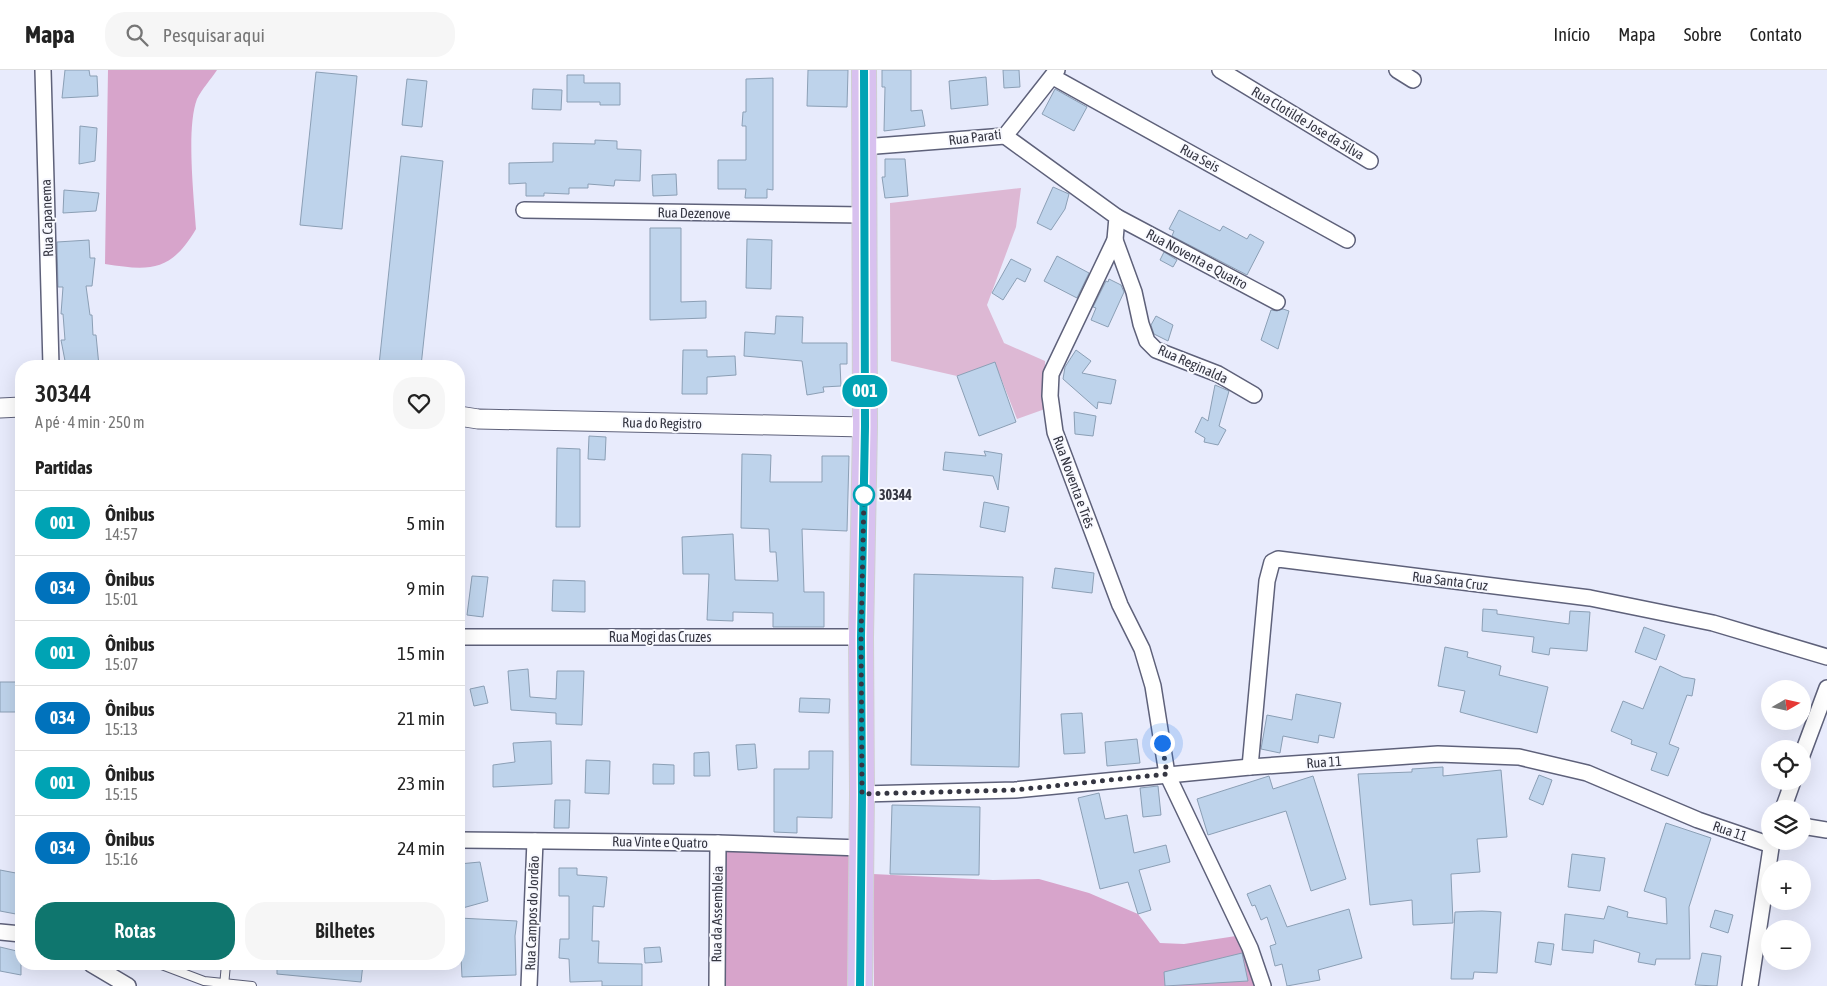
<!DOCTYPE html>
<html lang="pt">
<head>
<meta charset="utf-8">
<style>
  :root { --surface:#fff; --page:#f6f6f6; --text:#222; --muted:#767676; --line:#e0e0e0; --accent:#0f766e }
  body { margin:0; font-family:"Asap Condensed",sans-serif; background:var(--page); color:var(--text); height:100vh; display:flex; flex-direction:column; font-size:19px; white-space:nowrap }
  * { box-sizing:border-box; margin:0 }
  p { font-size:16px; color:var(--muted) }
  .icon { flex:none; width:28px; height:28px; fill:none; stroke:currentColor; stroke-width:2; stroke-linecap:round; stroke-linejoin:round }
  .map { position:relative; flex:1; overflow:hidden }
  .drawer { position:absolute; left:15px; top:290px; width:450px; height:610px; display:flex; flex-direction:column; background:var(--surface); border-radius:20px; box-shadow:0 5px 20px #0002 }
  .drawer>* { flex:none }
  .badge { padding:0 10px; border-radius:16px; font-size:18px; line-height:32px }
  .needle { width:32px; rotate:81deg }
  .buttons { position:absolute; left:1761px; top:610px; display:grid; gap:10px }
  .buttons a { display:grid; place-items:center; width:50px; height:50px; border-radius:50%; background:var(--surface); box-shadow:0 5px 20px #0002; font-size:25px }
  .you { position:absolute; width:25px; height:25px; margin:-12px; border:4px solid #fff; border-radius:50%; background:#1a73e8; box-shadow:0 0 0 8px #1a73e833 }
  .map>.badge { position:absolute; translate:-50% -50%; box-shadow:0 0 0 2px #fff }
  h2 { padding:0 20px; font-size:19px; line-height:45px }
  .round { display:grid; place-items:center; flex:none; width:52px; height:52px; border-radius:20px; background:var(--page) }
  .headline { display:flex; align-items:center; justify-content:space-between; height:85px; padding:0 20px }
  h1 { font-size:24px; font-weight:600; line-height:38px }
  .cta { display:flex; gap:10px; margin-top:auto; padding:10px 20px }
  .cta a { flex:1; height:58px; border-radius:20px; background:var(--accent); color:#fff; font-size:20px; font-weight:600; line-height:58px; text-align:center }
  .cta a+a { background:var(--page); color:var(--text) }
  ul { padding:0; list-style:none }
  li { display:flex; align-items:center; gap:15px; height:65px; padding:0 20px; border-top:1px solid var(--line) }
  li div { flex:1 }
  li b { display:block; font-size:19px }
  li em { font-style:normal }
  li .badge { min-width:55px; font-weight:700; text-align:center }
  header { display:flex; align-items:center; gap:30px; box-sizing:border-box; height:70px; padding:0 25px; background:var(--surface); border-bottom:1px solid var(--line) }
  header strong { font-size:24px }
  nav { display:flex; gap:28px; margin-inline-start:auto; font-size:18px }
  .search { width:350px; height:45px; background:var(--page); display:flex; align-items:center; gap:12px; box-sizing:border-box; padding:0 18px; border-radius:20px; color:var(--muted); font-size:19px }
  .map>svg:first-child { display:block }
</style>
</head>
<body>
<header>
<strong>Mapa</strong>
<div class="search"><svg class="icon" aria-label="search" viewBox="0 0 24 24"><circle cx="10" cy="10" r="6"/><path d="M15 15l6 6"/></svg>Pesquisar aqui</div>
<nav><a>Início</a><a>Mapa</a><a>Sobre</a><a>Contato</a></nav>
</header>
<div class="map">
<svg width="1827" height="916" viewBox="0 0 1827 916">
  <rect width="100%" height="100%" fill="#e8ebfc"/>
  <!-- green -->
  <path fill="#ddb8d4" d="M1021 118 1016 157 987 235 1004 273 1045 291V339L1017 349 995 293 957 306 891 291 890 133Z"/>
  <!-- forest -->
  <g fill="#d7a4cb">
    <path d="M108 0H217C211 9 202 19 197 29 186 58 194 127 196 159 171 202 150 201 105 194Z"/>
    <path d="M726 780 849 785V916H725Z"/>
    <path d="M873 804 993 810 1039 809 1089 823 1138 844 1160 873 1184 874 1236 866 1263 916H874Z"/>
  </g>
  <!-- building -->
  <g fill="#bed3eb" stroke="#8b9fb5">
    <path d="M65 0H89L90 6H97L98 26 62 28Z"/>
    <path d="M808 0H848L847 37 807 36Z"/>
    <path d="M882 0H911V41L922 40 925 56 884 61 885 17H882Z"/>
    <path d="M1003 0H1019L1020 17 1004 18Z"/>
    <path d="M316 2 357 6 342 159 300 155Z"/>
    <path d="M567 5H584V13H620V35H600V32H567Z"/>
    <path d="M986 7 988 35 951 39 949 11Z"/>
    <path d="M773 8V120L767 119V128H745L746 119H718V90H746V56H742L743 42H746V9Z"/>
    <path d="M407 9 427 11 422 57 402 55Z"/>
    <path d="M533 19 562 20 561 40 532 39Z"/>
    <path d="M1055 19 1087 37 1074 61 1042 44Z"/>
    <path d="M80 56 97 58 95 91 79 94Z"/>
    <path d="M595 70 617 71V79L641 80 640 111 615 110 614 116 588 114V118H569V124L544 123V126H526V113L509 114V93L553 92V73L595 74Z"/>
    <path d="M401 86 443 91 421 296 379 295Z"/>
    <path d="M885 89H905L908 126 885 128 882 107H885Z"/>
    <path d="M676 104 677 125 653 126 652 105Z"/>
    <path d="M1053 117 1069 124 1065 139 1051 160 1037 153Z"/>
    <path d="M64 120 99 123 96 141 63 143Z"/>
    <path d="M1179 140 1220 161 1223 156 1247 169 1250 164 1264 172 1247 205 1172 166 1174 161 1169 159Z"/>
    <path d="M650 158H681V232L706 231V248L650 250Z"/>
    <path d="M747 169 772 170 771 219 746 218Z"/>
    <path d="M89 170 90 188H95L92 216H86L90 245H92L93 265H96L99 296H66L61 270H65L63 244H61L63 217H58L57 172Z"/>
    <path d="M1164 182 1177 190 1173 197 1160 190Z"/>
    <path d="M1057 186 1089 203 1077 228 1044 211Z"/>
    <path d="M1011 189 1031 199 1025 212 1017 208 1003 230 992 223Z"/>
    <path d="M1109 209 1121 215 1124 222 1108 257 1091 250 1096 238 1093 237 1106 211 1108 212Z"/>
    <path d="M1283 239 1289 241 1278 279 1261 270 1271 240 1277 241Z"/>
    <path d="M776 246 803 247 802 273H847V294H840L841 316 823 317 824 322 807 325 802 291 744 286 745 262 775 264Z"/>
    <path d="M1156 246 1173 255 1168 271 1154 264 1151 255Z"/>
    <path d="M683 280H707V287L735 286 736 305 707 307V324H682Z"/>
    <path d="M1076 280 1091 291 1082 303 1116 310 1111 334 1098 332 1097 339 1063 309 1065 297Z"/>
    <path d="M995 292 1016 352 979 366 957 306Z"/>
    <path d="M1215 315 1229 321 1219 356 1226 360 1218 375 1204 372 1205 368 1195 362 1202 347 1208 351Z"/>
    <path d="M1074 342 1096 346 1093 366 1075 364Z"/>
    <path d="M589 366 606 367 605 390 588 389Z"/>
    <path d="M557 378 580 379V457H556Z"/>
    <path d="M984 381 1002 384 998 420 993 406 943 400 945 382 986 386Z"/>
    <path d="M742 384 771 385 770 412H822V386H849L847 461 802 459 804 522H824V557H773V543L733 542V551L707 550 709 504H683L682 467 733 464 735 510 778 511 776 482H770L769 459 741 458Z"/>
    <path d="M984 432 1009 437 1005 462 980 457Z"/>
    <path d="M1055 498 1094 503 1092 523 1052 518Z"/>
    <path d="M914 504 1023 507 1019 697 911 695Z"/>
    <path d="M472 506 488 507 483 547 467 545Z"/>
    <path d="M553 510 585 511V542L552 541Z"/>
    <path d="M1483 539 1497 540V544L1569 554 1570 541 1590 542 1587 581 1550 578 1549 585 1532 582 1534 567 1482 561Z"/>
    <path d="M1644 557 1665 565 1656 590 1635 582Z"/>
    <path d="M1445 577 1468 582 1467 587 1501 596 1499 605 1548 617 1537 663 1460 642 1465 621 1438 616Z"/>
    <path d="M1660 596 1683 607 1695 609 1692 626 1687 625 1669 674 1679 678 1668 706 1651 700 1657 683 1631 674 1632 670 1611 661 1623 631 1643 639Z"/>
    <path d="M528 599 530 627 556 629 557 601H584L582 655 556 654V643L511 640 508 601Z"/>
    <rect x="0" y="612" width="21" height="30"/>
    <path d="M484 616 488 633 474 636 470 619Z"/>
    <path d="M1296 624 1341 633 1334 668 1319 665 1318 673 1283 666 1280 683 1261 679 1267 645 1292 650Z"/>
    <path d="M800 628 830 629 829 643 799 642Z"/>
    <path d="M1082 643 1085 683 1064 684 1061 644Z"/>
    <path d="M1137 669 1140 693 1107 696 1105 672Z"/>
    <path d="M551 671 552 714 493 717V695L515 692 513 673Z"/>
    <path d="M755 674 757 698 738 700 736 675Z"/>
    <path d="M809 681H833L832 748 797 747V763L774 762V699H809Z"/>
    <path d="M709 682 710 706H694V683Z"/>
    <path d="M586 690 610 691 609 724 585 723Z"/>
    <path d="M653 694 674 695V714H653Z"/>
    <path d="M1443 697V706L1501 700 1507 767 1477 769 1480 802 1451 804 1453 853 1413 855 1412 830 1370 835 1358 704 1412 702V699Z"/>
    <path d="M1539 705 1552 710 1543 735 1529 729Z"/>
    <path d="M1269 706 1273 719 1313 706 1346 809 1311 821 1286 741 1208 765 1197 729Z"/>
    <path d="M1158 716 1161 745 1143 747 1140 718Z"/>
    <path d="M1099 723 1105 749 1127 745 1134 783 1166 775 1170 792 1139 800 1151 840 1138 844 1128 812 1100 819 1078 728Z"/>
    <path d="M555 730H570L569 758H554Z"/>
    <path d="M892 735 980 737 979 805 890 804Z"/>
    <path d="M1666 753 1711 768 1689 837 1690 889H1656L1655 895 1638 892 1640 883 1594 870 1593 883 1562 880 1565 844 1604 849 1608 836 1628 842 1627 847 1667 854 1666 828 1644 821Z"/>
    <path d="M1572 784 1605 788 1600 821 1568 817Z"/>
    <path d="M480 792 488 831 459 839V794Z"/>
    <path d="M559 798H577V805L607 807 604 837 593 836 592 871H599L598 893 642 894V916H602V911L570 912 569 889 559 888 560 869H569V826H559Z"/>
    <path d="M0 800 21 804V845L0 841Z"/>
    <path d="M1270 815 1287 857 1349 839 1362 888 1318 900 1320 910 1287 916 1282 894 1275 896 1270 876 1276 874 1267 847 1261 850 1255 835 1252 836 1247 824Z"/>
    <path d="M1715 840 1733 845 1728 863 1710 857Z"/>
    <path d="M1482 841 1501 842 1497 903 1474 902 1473 909H1451L1455 842Z"/>
    <path d="M459 848 517 851 515 866 516 905 462 907Z"/>
    <path d="M1538 872 1554 874 1551 895 1535 892Z"/>
    <path d="M0 877 21 882V905L0 901Z"/>
    <path d="M660 877 662 892 645 893 644 878Z"/>
    <path d="M1242 883 1248 911 1165 916 1164 902Z"/>
    <path d="M1702 883 1721 886 1717 916 1695 915Z"/>
    <path d="M277 894H363L361 912 277 904Z"/>
  </g>
  <g fill="none" stroke-linecap="round" stroke-linejoin="round">
    <defs>
      <g id="service">
        <path d="M159 894 204 911 252 916"/>
        <path d="M224 916 226 894"/>
      </g>
      <g id="minor">
        <path d="M43 0 51 296"/>
        <path d="M1220 0 1370 91"/>
        <path d="M1397 0 1413 10"/>
        <path d="M1053 7 1347 170"/>
        <path d="M1005 66 1117 147 1115 170 1051 304 1050 326 1055 362 1120 535 1142 579 1153 616 1167 704 1250 878 1263 916"/>
        <path d="M863 77 1005 66 1057 0"/>
        <path d="M524 140 863 145"/>
        <path d="M1117 147 1277 232"/>
        <path d="M1115 170 1134 222 1141 254 1147 271 1156 280 1218 304 1254 325"/>
        <path d="M459 567H861"/>
        <path d="M1802 685 1827 618"/>
        <path d="M1250 697 1267 511 1272 492 1278 489 1590 528 1713 553 1827 587"/>
        <path d="M862 724 1015 720 1250 697 1438 684 1519 687 1587 703 1698 750 1771 775"/>
        <path d="M1783 739 1793 711"/>
        <path d="M1802 756 1827 760"/>
        <path d="M459 770 718 773 861 778"/>
        <path d="M0 862 21 864"/>
        <path d="M91 894 128 916"/>
        <path d="M529 916 535 771"/>
        <path d="M717 916 718 773"/>
        <path d="M1750 916 1772 771"/>
      </g>
      <g id="tertiary">
        <path d="M0 338 21 337"/>
        <path d="M459 346 478 349 865 357"/>
      </g>
      <path id="primary" d="M860 916 862 724 861 567 865 357 864 0"/>
    </defs>
    <!-- service casing -->
    <use href="#service" stroke="#5e617a" stroke-width="10"/>
    <!-- minor casing -->
    <use href="#minor" stroke="#5e617a" stroke-width="18"/>
    <!-- tertiary casing -->
    <use href="#tertiary" stroke="#5e617a" stroke-width="21"/>
    <!-- primary casing -->
    <use href="#primary" stroke="#cfcfd2" stroke-width="26"/>
    <!-- service -->
    <use href="#service" stroke="#fff" stroke-width="8"/>
    <!-- minor -->
    <use href="#minor" stroke="#fff" stroke-width="15"/>
    <!-- tertiary -->
    <use href="#tertiary" stroke="#fff" stroke-width="19"/>
    <!-- primary -->
    <use href="#primary" stroke="#d8c1ef" stroke-width="24"/>
  </g>
  <g fill="none" stroke-linecap="round" stroke-linejoin="round">
    <defs>
      <path id="line" d="M860 916 862 724 861 567 865 357 864 0"/>
    </defs>
    <!-- line casing -->
    <use href="#line" stroke="#fff" stroke-width="11"/>
    <!-- line -->
    <use href="#line" stroke="#00a3b4" stroke-width="8"/>
    <!-- walk -->
    <path stroke="#353642" stroke-width="5" stroke-dasharray="0 9" d="M864 425 861 567 862 724 1015 720 1167 704 1162 673"/>
  </g>
  <!-- markers -->
  <circle fill="#fff" stroke="#00a3b4" stroke-width="2.5" cx="864" cy="425" r="10"/>
  <g text-anchor="middle" stroke-width="4" stroke-linejoin="round" paint-order="stroke">
    <!-- street labels -->
    <g font-size="14" fill="#353642" stroke="#f8f9ff">
      <text transform="translate(1308 53) rotate(31)" y="5">Rua Clotilde Jose da Silva</text>
      <text transform="translate(975 67) rotate(-7)" y="5">Rua Parati</text>
      <text transform="translate(1200 88) rotate(29)" y="5">Rua Seis</text>
      <text transform="translate(694 143) rotate(1)" y="5">Rua Dezenove</text>
      <text transform="translate(47 148) rotate(-92)" y="5">Rua Capanema</text>
      <text transform="translate(1197 189) rotate(28)" y="5">Rua Noventa e Quatro</text>
      <text transform="translate(1193 294) rotate(24)" y="5">Rua Reginalda</text>
      <text transform="translate(662 353) rotate(1)" y="5">Rua do Registro</text>
      <text transform="translate(1074 412) rotate(70)" y="5">Rua Noventa e Três</text>
      <text transform="translate(1450 511) rotate(7)" y="5">Rua Santa Cruz</text>
      <text x="660" y="572">Rua Mogi das Cruzes</text>
      <text transform="translate(1324 692) rotate(-4)" y="5">Rua 11</text>
      <text transform="translate(1730 761) rotate(19)" y="5">Rua 11</text>
      <text transform="translate(660 772) rotate(1)" y="5">Rua Vinte e Quatro</text>
      <text transform="translate(532 843) rotate(-88)" y="5">Rua Campos do Jordão</text>
      <text transform="translate(717 844) rotate(-89)" y="5">Rua da Assembleia</text>
    </g>
    <!-- stop labels -->
    <g font-size="14" font-weight="bold" fill="#353642" stroke="#f8f9ff" text-anchor="start">
      <text x="879" y="430">30344</text>
    </g>
  </g>
</svg>
<div class="buttons">
<a><svg class="needle" viewBox="-14 -14 28 28"><path d="M0-13l5 13h-10z" fill="#e53935"/><path d="M0 13l5-13h-10z" fill="#767676"/></svg></a>
<a><svg class="icon" aria-label="locate" viewBox="0 0 24 24"><circle cx="12" cy="12" r="6"/><path d="M12 2v4M12 18v4M2 12h4M18 12h4"/></svg></a>
<a><svg class="icon" aria-label="layers" viewBox="0 0 24 24"><path d="M12 4l9 5-9 5-9-5zM3 14l9 5 9-5"/></svg></a>
<a>+</a>
<a>−</a>
</div>
<div class="you" style="left:1162px;top:673px"></div>
<b class="badge" style="left:865px;top:321px;background:#00a3b4;color:#fff">001</b>
<section class="drawer">
<div class="headline"><div><h1>30344</h1><p>A pé · 4 min · 250 m</p></div><a class="round"><svg class="icon" aria-label="heart" viewBox="0 0 24 24"><path d="M12 20l-8-8c-3-5 5-10 8-4 3-6 11-1 8 4z"/></svg></a></div>
<h2>Partidas</h2>
<ul>
<li><span class="badge" style="background:#00a3b4;color:#fff">001</span><div><b>Ônibus</b><p>14:57</p></div><em>5 min</em></li>
<li><span class="badge" style="background:#0072bc;color:#fff">034</span><div><b>Ônibus</b><p>15:01</p></div><em>9 min</em></li>
<li><span class="badge" style="background:#00a3b4;color:#fff">001</span><div><b>Ônibus</b><p>15:07</p></div><em>15 min</em></li>
<li><span class="badge" style="background:#0072bc;color:#fff">034</span><div><b>Ônibus</b><p>15:13</p></div><em>21 min</em></li>
<li><span class="badge" style="background:#00a3b4;color:#fff">001</span><div><b>Ônibus</b><p>15:15</p></div><em>23 min</em></li>
<li><span class="badge" style="background:#0072bc;color:#fff">034</span><div><b>Ônibus</b><p>15:16</p></div><em>24 min</em></li>
</ul>
<div class="cta"><a>Rotas</a><a>Bilhetes</a></div>
</section>
</div>
</body>
</html>
